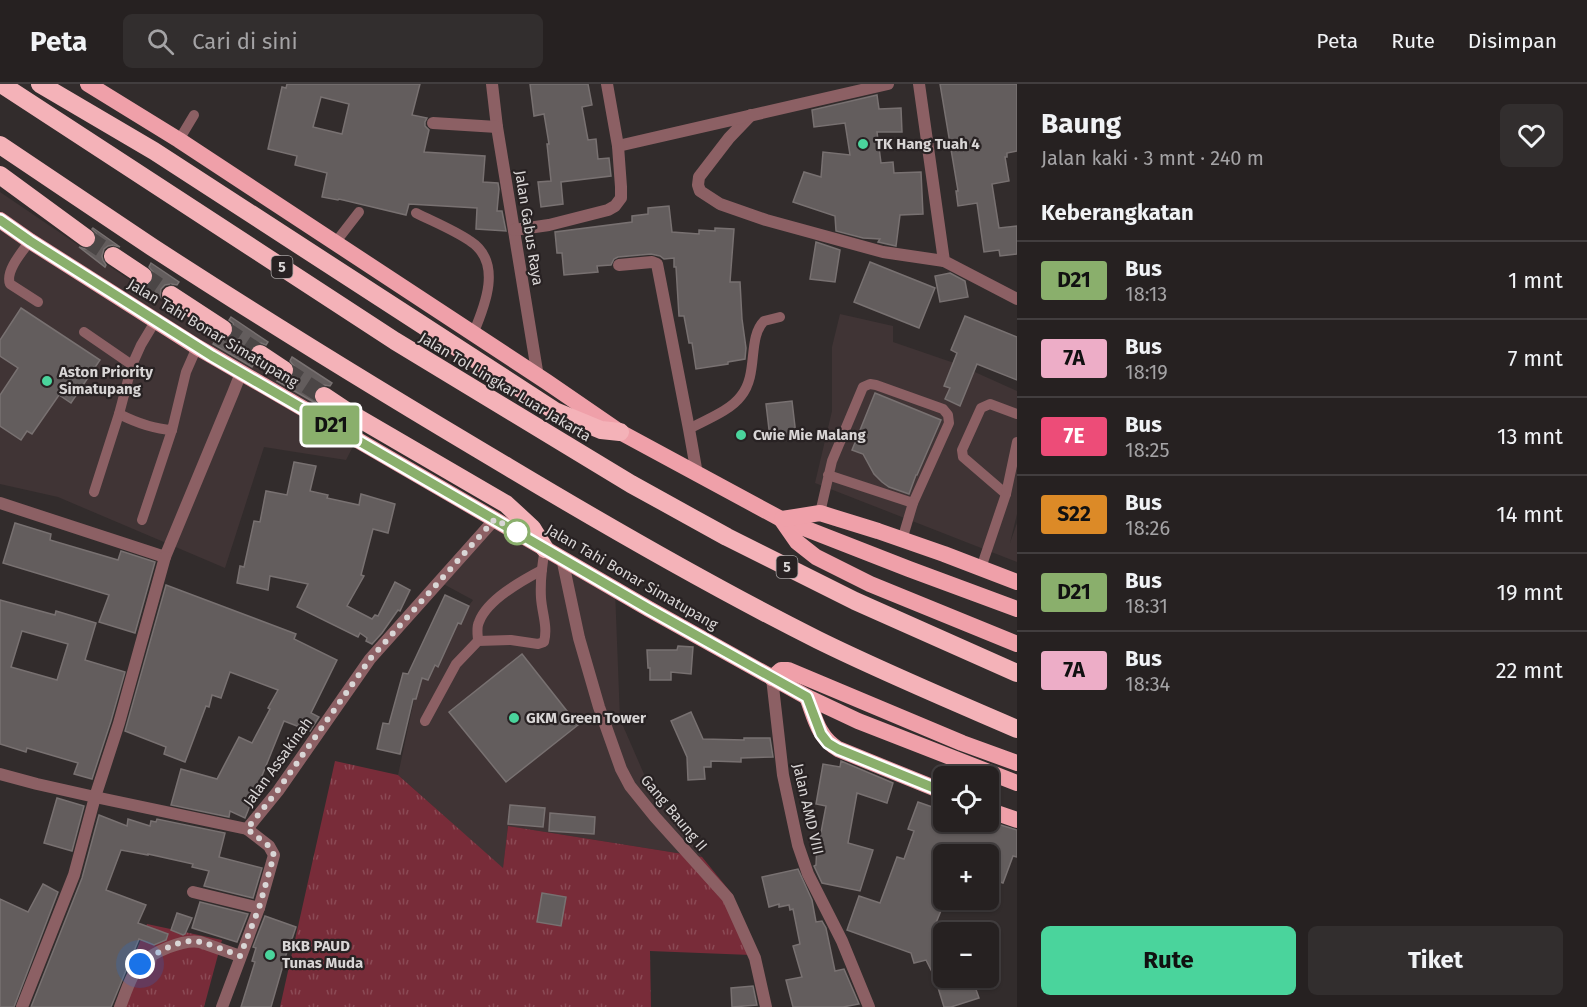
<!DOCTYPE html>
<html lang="id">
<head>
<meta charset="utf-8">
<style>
  :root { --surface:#262121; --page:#322e2e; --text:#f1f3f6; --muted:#a4a3a5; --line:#423e3f; --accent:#4ad49c }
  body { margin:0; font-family:"Fira Sans",sans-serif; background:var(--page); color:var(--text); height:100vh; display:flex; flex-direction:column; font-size:22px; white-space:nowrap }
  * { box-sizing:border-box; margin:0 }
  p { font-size:20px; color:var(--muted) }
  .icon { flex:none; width:33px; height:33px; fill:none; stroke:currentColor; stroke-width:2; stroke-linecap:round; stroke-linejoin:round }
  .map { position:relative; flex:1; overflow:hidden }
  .sheet { display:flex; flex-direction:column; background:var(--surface); width:570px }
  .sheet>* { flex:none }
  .badge { padding:0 12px; border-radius:4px; font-size:21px; line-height:39px }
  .tools { position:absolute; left:933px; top:682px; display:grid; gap:12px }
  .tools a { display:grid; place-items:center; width:66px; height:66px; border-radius:9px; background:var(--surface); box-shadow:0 2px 4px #0004,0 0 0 2px var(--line); font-size:30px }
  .you { position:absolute; width:30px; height:30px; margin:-15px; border:4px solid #fff; border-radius:50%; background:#1a73e8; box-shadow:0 0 0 9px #1a73e833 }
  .map>.badge { position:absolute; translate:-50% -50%; box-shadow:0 0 0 3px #fff }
  h2 { padding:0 24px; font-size:22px; line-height:54px }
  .round { display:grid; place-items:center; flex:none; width:63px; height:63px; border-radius:9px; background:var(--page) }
  .summary { display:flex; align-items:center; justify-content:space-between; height:102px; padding:0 24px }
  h1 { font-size:28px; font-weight:700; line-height:45px }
  .primary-button { display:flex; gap:12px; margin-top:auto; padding:12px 24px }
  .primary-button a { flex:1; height:69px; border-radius:9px; background:var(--accent); color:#111; font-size:24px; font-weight:700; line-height:69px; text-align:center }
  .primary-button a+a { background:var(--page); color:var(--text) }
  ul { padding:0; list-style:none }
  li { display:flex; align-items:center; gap:18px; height:78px; padding:0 24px; border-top:2px solid var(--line) }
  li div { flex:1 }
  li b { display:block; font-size:22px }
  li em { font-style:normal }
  li .badge { min-width:66px; font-weight:700; text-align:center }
  header { display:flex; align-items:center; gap:36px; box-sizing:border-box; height:84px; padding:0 30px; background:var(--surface); border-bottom:2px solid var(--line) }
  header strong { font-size:28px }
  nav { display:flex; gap:33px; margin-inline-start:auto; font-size:21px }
  .search { width:420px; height:54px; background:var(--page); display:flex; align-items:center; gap:15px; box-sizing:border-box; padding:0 21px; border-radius:9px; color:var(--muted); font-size:22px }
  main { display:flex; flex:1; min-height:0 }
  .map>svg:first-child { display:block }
</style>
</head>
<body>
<header>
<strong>Peta</strong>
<div class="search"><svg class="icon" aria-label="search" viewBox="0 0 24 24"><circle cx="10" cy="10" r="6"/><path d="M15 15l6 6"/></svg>Cari di sini</div>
<nav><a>Peta</a><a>Rute</a><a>Disimpan</a></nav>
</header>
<main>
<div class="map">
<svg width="1017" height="923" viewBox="0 0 1017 923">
  <defs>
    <pattern id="grass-tufts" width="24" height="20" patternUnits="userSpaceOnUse" patternTransform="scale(1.5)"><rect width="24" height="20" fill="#782c39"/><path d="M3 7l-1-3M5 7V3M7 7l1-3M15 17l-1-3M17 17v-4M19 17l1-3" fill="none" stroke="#8b4a55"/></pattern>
  </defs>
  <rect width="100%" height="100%" fill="#322c2c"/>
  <!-- built -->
  <g fill="#403435">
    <path d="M0 108 289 304 367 335 346 376 264 363 225 484 58 413 0 400Z"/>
    <path d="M840 230 893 242V258L957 280 1017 307V430L1010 459 1017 439V478L815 399 832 327V263Z"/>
    <path d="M493 429 615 506 620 635 647 697 702 773 508 742 503 785 398 691 420 588 473 516 436 496Z"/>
  </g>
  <!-- grass -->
  <g fill="url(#grass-tufts)">
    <path d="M335 677 398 691 503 784 508 742 702 773 733 811 751 871 650 867 651 923H280Z"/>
    <path d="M147 840 222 856 204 923H114Z"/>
  </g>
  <!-- building -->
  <g fill="#635d5d" stroke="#787171" stroke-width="1.5" fill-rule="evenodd">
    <path d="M287 0H420L412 31 427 34 425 38V42L429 46 424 68 485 72 483 98 498 99 499 105 497 127H502L506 147 476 145 477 124 409 120 406 131 339 115 338 116 322 113 327 89 295 81 297 72 268 65 282 3 286 4ZM321 13 349 20 342 50 313 43Z"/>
    <path d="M530 0H588L592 21 582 23 588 56 596 55 598 75 609 74 611 92 561 98 563 120 541 123 538 98 551 97 547 60H549L544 30 534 32Z"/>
    <path d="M940 0H1017V67L1007 69V73H1005L1009 97 992 100 999 144 1017 142V170L1000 172 999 166 984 168 977 119 958 122 956 107H958Z"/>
    <path d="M877 11 879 25 901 24 902 48H877L881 79 893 78 894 89 921 88 923 130 900 131 896 162 878 158 880 155 863 154 836 147 835 132 793 118 804 88 821 93 823 68 850 71 845 39 814 43 812 26Z"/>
    <path d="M669 122 672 148 699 150V146L715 147V144L734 145 730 198H740L742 235 746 264 745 275 728 278V280L696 285 692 259H689L684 232H679L676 183H674V174L664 175 660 172 651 170 618 173 614 175 611 181 597 182 598 188 564 191 562 169H557L555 148 632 138V132L648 130V124Z"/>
    <path d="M93 144 120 163 113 161 108 162 104 165 102 172 103 176 106 181 105 183 79 163 85 165 91 164 95 161 97 155 96 149 92 145Z"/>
    <path d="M816 158 840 166 835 198 810 195Z"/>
    <path d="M870 178 935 204 919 244 854 218Z"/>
    <path d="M151 179 179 198 177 201 171 200 165 201 161 205 160 213 145 203 152 199 154 193 153 188 149 183Z"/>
    <path d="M950 189 965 197 968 213 940 218 935 192Z"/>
    <path d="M21 224 100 276 71 319 59 311 32 350 27 347 21 356 0 342V311L18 284 0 272V256Z"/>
    <path d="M965 232 1017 253V296L977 280 960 322 945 315 950 304 944 302 957 269 951 266Z"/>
    <path d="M231 233 268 258 266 261 261 259 256 260 250 264 249 269 250 274 254 279 252 283 213 260 217 254 223 256 228 255 232 252 234 245 233 239 229 236Z"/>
    <path d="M292 273 332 299 330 302 324 301 320 302 315 305 313 312 317 320 277 297 278 296 283 297 288 296 294 292 295 286 294 282 290 277Z"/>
    <path d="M875 309 941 336 917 391H916L909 410 889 403 882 398 874 390 863 370 852 366Z"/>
    <path d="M792 317 796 351 770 354 766 320Z"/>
    <path d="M294 378 316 382 310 407 328 411 327 414 359 421 361 410 395 420 388 449 373 445 361 491 364 492 347 522 372 535 375 531 378 532 395 498 410 506 400 527 398 526 382 549 372 560 366 557 367 554 360 549 358 553 297 523 308 500 270 492 268 506 237 499 240 482 244 483 254 437 260 438 266 407 287 411Z"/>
    <path d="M15 439 51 450 50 456 118 476 121 467 155 478 135 549 99 538 109 511 3 479Z"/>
    <path d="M166 501 296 550 294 555 337 576 311 629 319 633 310 647 284 637 245 734 230 727 229 733 171 721 181 685 217 695 239 653 252 659 270 625 268 624 278 606 230 588 221 614 212 611 209 623 206 622 185 678 164 670 166 663 125 647Z"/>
    <path d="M445 511 469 522 461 540 458 539 438 583 435 581 428 596 422 594 416 615H413L400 670 377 665 383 639 389 640 403 589 408 590Z"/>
    <path d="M0 516 55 531 56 527 96 539 85 576 125 588 111 637 92 695 74 690 78 679 27 664 26 668 0 660ZM22 547 68 560 57 596 11 583Z"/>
    <path d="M678 562 693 563 691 590 671 588V596H650V584H648L647 566H677Z"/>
    <path d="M522 570 578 641 506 698 449 628Z"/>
    <path d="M691 628 703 655 744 656V654H770L773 673 741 674V678L711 677V683H704L705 695 688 696 687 673 671 637Z"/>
    <path d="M841 677 893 699 887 719 857 709 848 759 873 766 860 807 822 799 814 782 816 781 817 759H819L826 722 816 720 823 680 840 683Z"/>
    <path d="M57 714 84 722 72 767 44 759Z"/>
    <path d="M918 718 944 727V738L988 737 1017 746V773L1013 772 1003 799 988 794V771H944V819L934 844 944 846V894H972L979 914 951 923H944L935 894 926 876 914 879 911 869 847 846 859 812 880 819 897 773 904 775 914 747 908 745Z"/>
    <path d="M510 721 545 724 543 743 508 740Z"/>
    <path d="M550 729 595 733 594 750 549 747Z"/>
    <path d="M99 731 127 742 128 735 150 742 151 737 156 738 157 735 225 749 219 773 262 784 253 814 204 802 209 787 192 783 193 780 148 770V771L121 766 106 806 146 821 138 839 168 850 166 856 154 861 139 855 111 923H31L82 794Z"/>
    <path d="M798 785 812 816 816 838 822 837 826 844 835 887 844 885 859 920 843 923H793L786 896 802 893 793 862 800 860 793 825 790 826 789 821 779 823V820L769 823 762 793Z"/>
    <path d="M43 800 58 808 14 923H0V815L28 828Z"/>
    <path d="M542 809 566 813 561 842 537 838Z"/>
    <path d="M200 818 248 830 237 858 192 844Z"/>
    <path d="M177 829 192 834 185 850 183 851 171 846Z"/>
    <path d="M265 832 296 843 289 864H288L271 923H241L255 878 252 877 256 864 253 863Z"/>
    <path d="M753 902 757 921 732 923 731 904Z"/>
  </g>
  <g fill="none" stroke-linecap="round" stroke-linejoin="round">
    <!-- motorway-tunnel -->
    <g stroke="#4b4646" stroke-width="18" stroke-dasharray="18 9" stroke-linecap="butt">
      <path d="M86 154 113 172"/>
      <path d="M143 192 171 211"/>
      <path d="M223 245 260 270"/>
      <path d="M284 286 324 312"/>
    </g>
    <!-- service -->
    <g stroke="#8c6064" stroke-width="10">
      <path d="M179 56 194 31"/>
      <path d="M416 129C434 138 454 146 470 157 503 178 485 222 473 250"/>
      <path d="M30 157C22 168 5 187 10 200L38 218"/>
      <path d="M335 159 359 128"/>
      <path d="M156 236 141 261 132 281 119 330C137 339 153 345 172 346L186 288 197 263"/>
      <path d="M84 248 132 281"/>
      <path d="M689 345C705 336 730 327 741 312 759 290 747 254 764 237L780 233"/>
      <path d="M94 408 119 330"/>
      <path d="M1006 410 963 373 962 366 981 324 990 320 1017 330"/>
      <path d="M820 429 832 377 863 303 870 300 876 301 943 325 948 331 949 339 913 419 828 391"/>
      <path d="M142 436 172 346"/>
      <path d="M902 456 913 419"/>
      <path d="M981 484 1006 410 1017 358"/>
      <path d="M478 557C478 551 476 544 479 538 487 516 521 497 542 486"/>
      <path d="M425 637 456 580 478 557 511 556 538 560 544 558C548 543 542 529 541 514 540 497 542 481 545 465"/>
    </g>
    <!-- minor -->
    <g stroke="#8c6064" stroke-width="12">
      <path d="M492 0 497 43 538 293"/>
      <path d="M919 0 944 177 1017 215"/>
      <path d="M751 31 729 54 699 93 698 101 700 107 720 120 766 136 883 168 944 177"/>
      <path d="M433 39 497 43"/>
      <path d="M618 62 888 0"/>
      <path d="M514 146 549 141 608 126 615 122 621 114V103L618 62 607 0"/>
      <path d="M619 181 652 178 657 180 689 345 697 390"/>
      <path d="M0 419 165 473 233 309 241 289"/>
      <path d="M562 474 579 554 599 623 621 685 630 702 655 733 728 814 755 874 766 923"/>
      <path d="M772 594 783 691 798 761 808 790 842 857 869 923"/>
      <path d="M0 690 37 700 95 713 247 745 269 762 274 771 259 824 222 923"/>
      <path d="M247 745 278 707 370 575 495 435"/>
      <path d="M193 808 259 824"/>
      <path d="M22 923 74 791 95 713 119 639 165 473"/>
      <path d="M120 923C125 911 131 890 140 881 152 868 183 855 200 858L240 872"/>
    </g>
    <!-- trunk -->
    <g stroke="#efa0a9" stroke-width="16">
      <path d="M88 0 179 56 547 298 620 348 781 435 909 485 1017 525"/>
      <path d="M0 136 30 157 197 263 649 525 807 613 858 637 1017 699"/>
      <path d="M781 435 797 458 816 473 870 500 1017 560"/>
      <path d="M782 435 820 429 878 447 944 470 1017 498"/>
      <path d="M772 594 781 586H788L962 659 1017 679"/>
      <path d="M807 613C815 634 818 653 838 665L944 708"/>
      <path d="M988 726 1017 736"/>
    </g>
    <!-- motorway -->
    <g stroke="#f4b2b8" stroke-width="18">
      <path d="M1 0 395 257 631 400 727 453 855 517 1017 589"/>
      <path d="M40 0 154 67 555 327 601 346 620 348"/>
      <path d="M0 61C51 95 101 129 152 163 269 239 388 312 508 383 610 444 712 503 818 556 883 588 950 616 1017 645"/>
      <path d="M0 91 86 154"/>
      <path d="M113 172 143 192"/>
      <path d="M171 211 223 245"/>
      <path d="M260 270 284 286"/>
      <path d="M324 312 348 328 506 420 532 444 545 465"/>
    </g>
  </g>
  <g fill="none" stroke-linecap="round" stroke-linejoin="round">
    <defs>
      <path id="line" d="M0 136 30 157 212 272 649 525 807 613 821 650 828 659 838 665 944 708"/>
    </defs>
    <!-- line casing -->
    <use href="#line" stroke="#fff" stroke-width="14"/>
    <!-- line -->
    <use href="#line" stroke="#8aaf6c" stroke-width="9"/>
    <!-- walk -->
    <path stroke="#d9d6d6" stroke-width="6" stroke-dasharray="0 10.8" d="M140 880C155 870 175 857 193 857 204 857 229 868 240 872L259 824 274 771 269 762 247 745 278 706 370 575 495 435 517 448"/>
  </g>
  <!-- markers -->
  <g fill="#4ad49c" stroke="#282223" stroke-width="2">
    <circle cx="863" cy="60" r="6"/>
    <circle cx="47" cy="297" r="6"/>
    <circle cx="741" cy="351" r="6"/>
    <circle cx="514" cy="634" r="6"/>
    <circle cx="270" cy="871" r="6"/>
  </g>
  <circle fill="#fff" stroke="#8aaf6c" stroke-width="3" cx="517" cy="448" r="12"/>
  <g text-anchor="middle" stroke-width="4.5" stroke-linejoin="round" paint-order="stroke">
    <!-- shield labels -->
    <g fill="#282223" stroke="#a4a0a0" stroke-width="1.5">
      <rect x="271.5" y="172" width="21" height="22" rx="4.5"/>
      <rect x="776.5" y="472" width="21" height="22" rx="4.5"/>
    </g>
    <g font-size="14" font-weight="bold" fill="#d9d6d6">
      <text x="282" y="188">5</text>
      <text x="787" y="488">5</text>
    </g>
    <!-- poi labels -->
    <g font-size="15" font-weight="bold" fill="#d9d6d6" stroke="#282223" text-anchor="start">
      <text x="875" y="65">TK Hang Tuah 4</text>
      <text x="59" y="293">Aston Priority<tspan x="59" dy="17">Simatupang</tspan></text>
      <text x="753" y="356">Cwie Mie Malang</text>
      <text x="526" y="639">GKM Green Tower</text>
      <text x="282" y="867">BKB PAUD<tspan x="282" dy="17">Tunas Muda</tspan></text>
    </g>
    <!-- street labels -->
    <g font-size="15" fill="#d9d6d6" stroke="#282223">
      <text transform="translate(529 144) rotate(81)" y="5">Jalan Gabus Raya</text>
      <text transform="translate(213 249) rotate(31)" y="5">Jalan Tahi Bonar Simatupang</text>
      <text transform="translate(505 303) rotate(31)" y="5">Jalan Tol Lingkar Luar Jakarta</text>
      <text transform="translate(632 493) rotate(30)" y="5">Jalan Tahi Bonar Simatupang</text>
      <text transform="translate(278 678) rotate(-54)" y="5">Jalan Assakinah</text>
      <text transform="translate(808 725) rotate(77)" y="5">Jalan AMD VIII</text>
      <text transform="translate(674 729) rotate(50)" y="5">Gang Baung II</text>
    </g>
  </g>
</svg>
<div class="tools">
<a><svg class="icon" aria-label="locate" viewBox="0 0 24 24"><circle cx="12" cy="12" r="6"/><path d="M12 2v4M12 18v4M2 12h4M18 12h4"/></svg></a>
<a>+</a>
<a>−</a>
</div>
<div class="you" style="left:140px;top:880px"></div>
<b class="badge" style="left:331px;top:341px;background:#8aaf6c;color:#111">D21</b>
</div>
<section class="sheet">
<div class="summary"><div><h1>Baung</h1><p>Jalan kaki · 3 mnt · 240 m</p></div><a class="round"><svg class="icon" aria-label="heart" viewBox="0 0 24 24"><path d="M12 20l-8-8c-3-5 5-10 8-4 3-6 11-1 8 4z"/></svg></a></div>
<h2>Keberangkatan</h2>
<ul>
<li><span class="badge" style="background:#8aaf6c;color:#111">D21</span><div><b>Bus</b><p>18:13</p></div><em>1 mnt</em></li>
<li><span class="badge" style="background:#edadc7;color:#111">7A</span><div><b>Bus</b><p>18:19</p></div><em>7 mnt</em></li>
<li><span class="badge" style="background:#ed4c78;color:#fff">7E</span><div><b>Bus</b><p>18:25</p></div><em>13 mnt</em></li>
<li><span class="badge" style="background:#dc8a27;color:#111">S22</span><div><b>Bus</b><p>18:26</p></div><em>14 mnt</em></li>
<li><span class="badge" style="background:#8aaf6c;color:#111">D21</span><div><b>Bus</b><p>18:31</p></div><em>19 mnt</em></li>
<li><span class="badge" style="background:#edadc7;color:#111">7A</span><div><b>Bus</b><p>18:34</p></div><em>22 mnt</em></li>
</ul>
<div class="primary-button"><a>Rute</a><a>Tiket</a></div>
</section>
</main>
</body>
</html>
